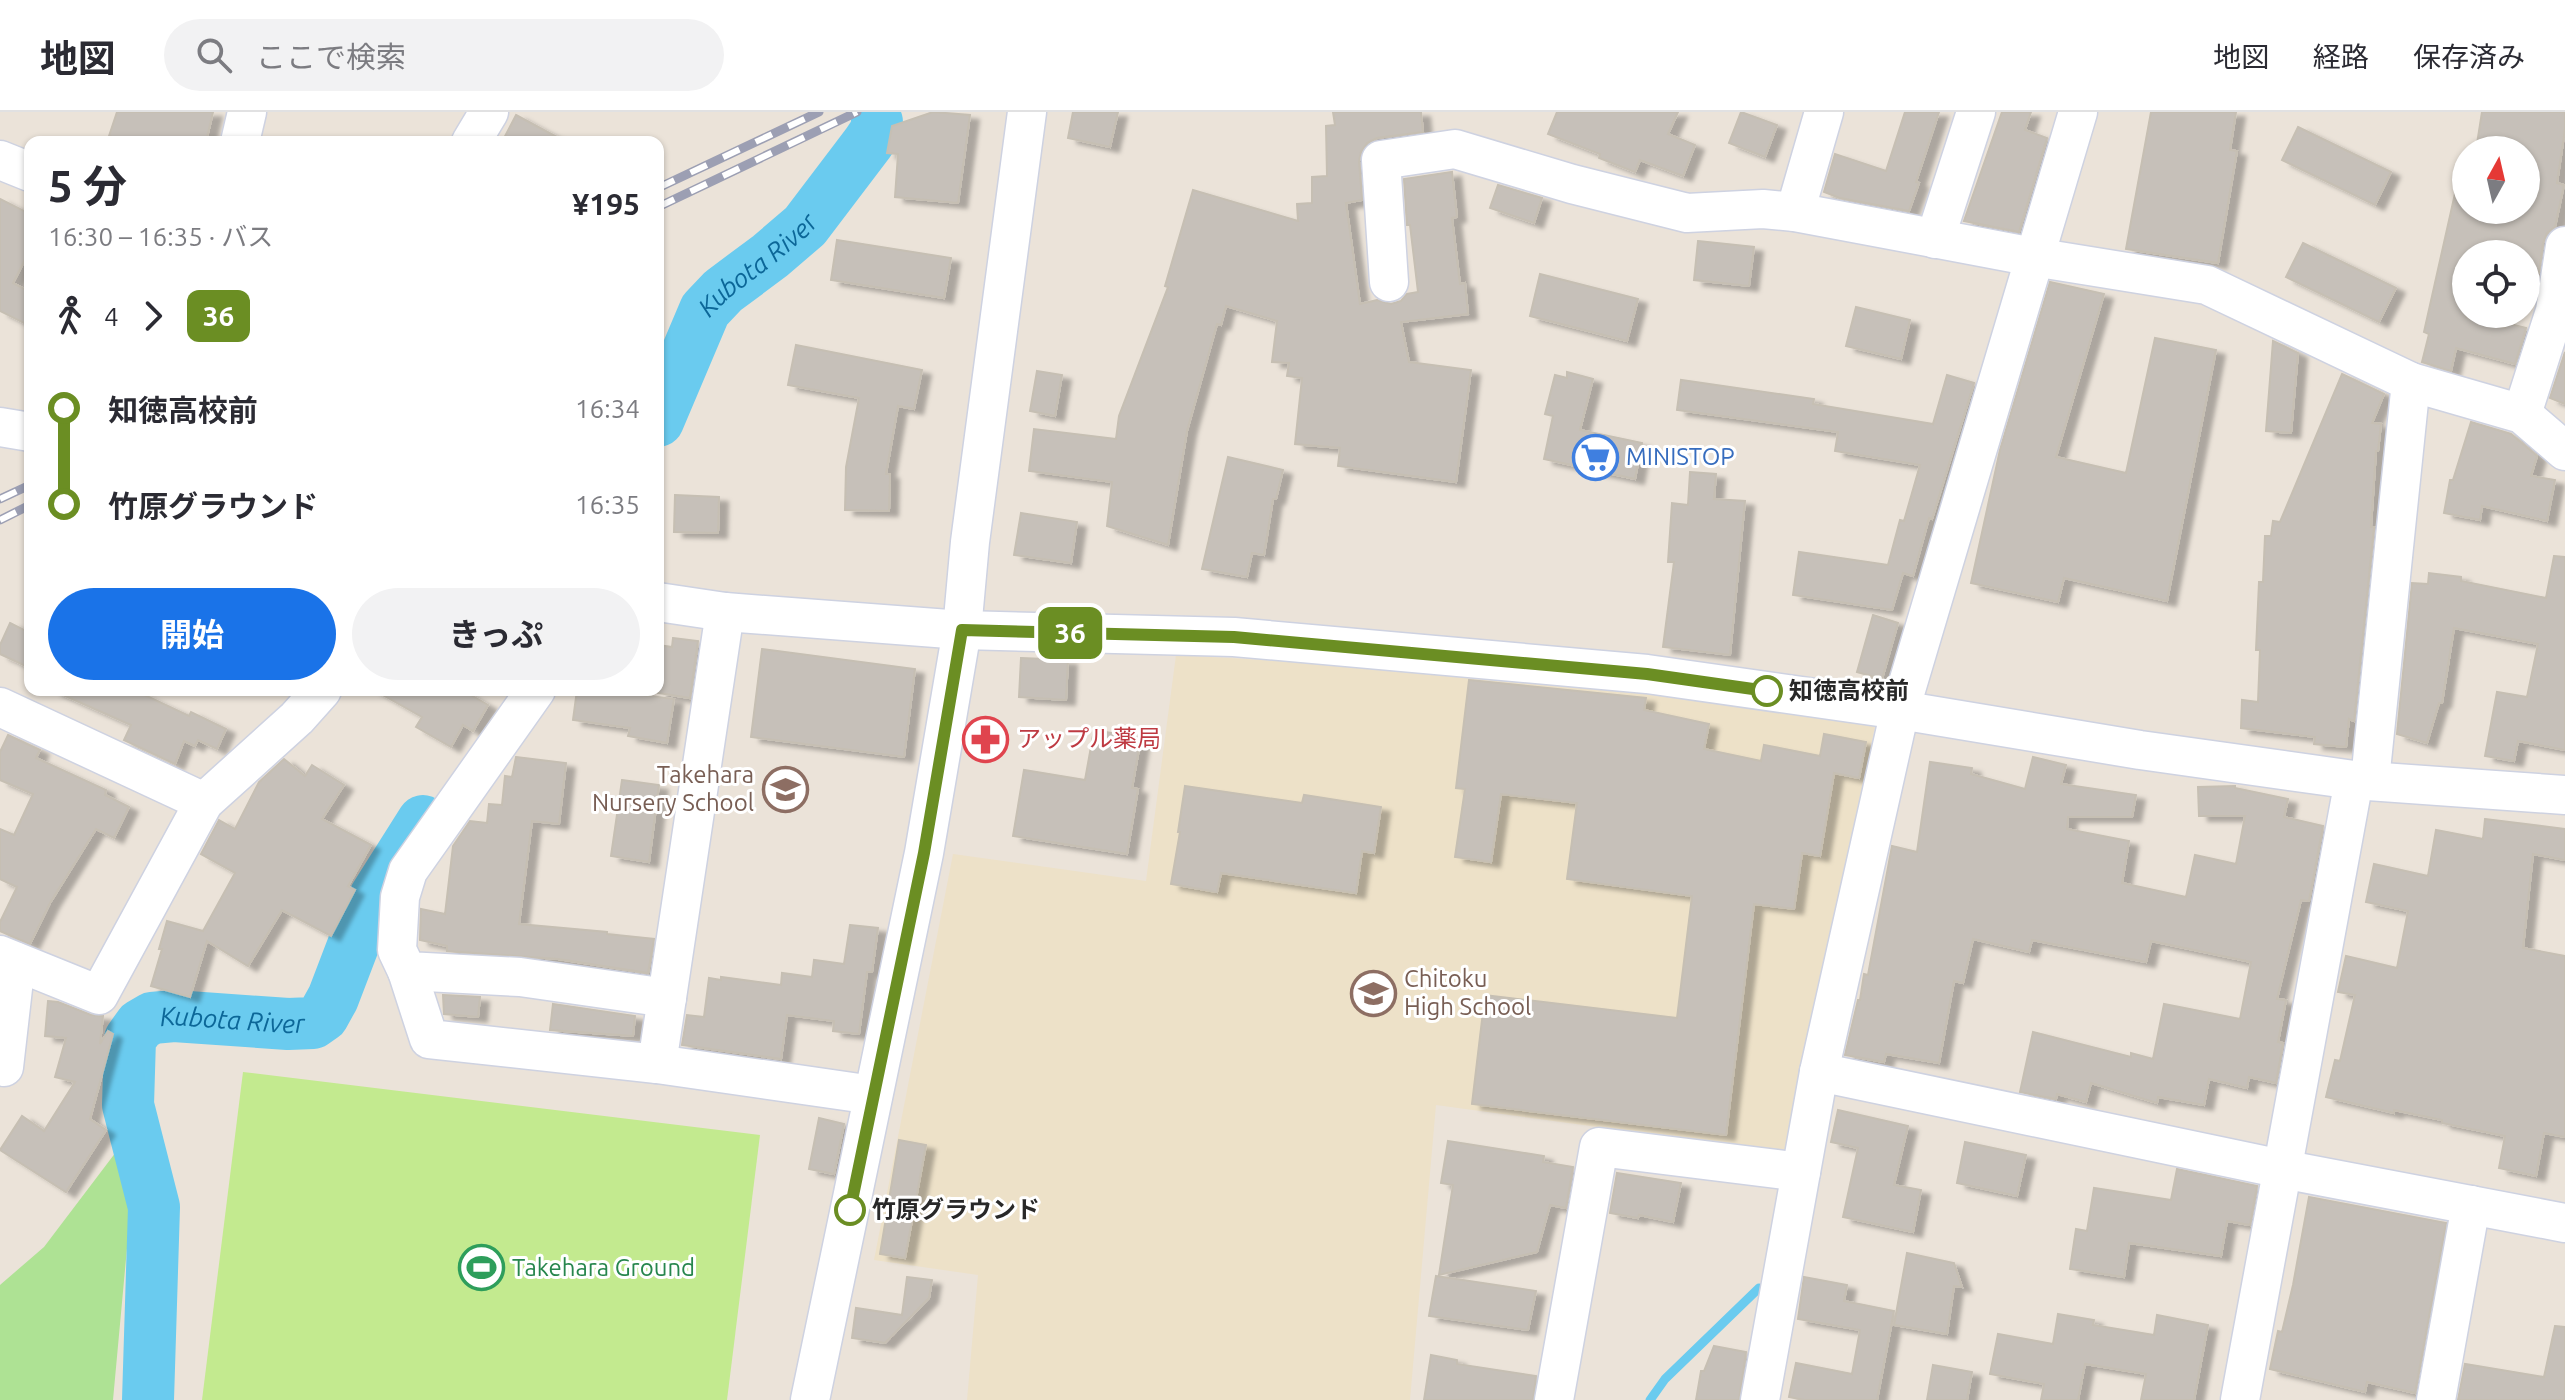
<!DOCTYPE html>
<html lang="ja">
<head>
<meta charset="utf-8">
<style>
  :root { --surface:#fff; --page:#f2f2f3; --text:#2b2b33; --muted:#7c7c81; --line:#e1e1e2; --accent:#1a73e8 }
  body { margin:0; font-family:Ubuntu,"Noto Sans JP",sans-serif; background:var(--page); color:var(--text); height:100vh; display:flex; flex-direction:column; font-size:30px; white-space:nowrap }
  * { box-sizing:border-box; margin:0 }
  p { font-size:26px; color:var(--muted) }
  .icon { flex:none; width:44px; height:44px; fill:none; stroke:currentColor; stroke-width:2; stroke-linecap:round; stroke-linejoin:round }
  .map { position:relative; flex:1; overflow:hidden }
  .details { position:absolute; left:24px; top:24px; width:640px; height:560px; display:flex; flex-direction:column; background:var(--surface); border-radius:16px; box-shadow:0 2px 6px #0004 }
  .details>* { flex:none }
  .badge { padding:0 16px; border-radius:12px; font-size:28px; line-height:52px }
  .needle { width:52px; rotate:8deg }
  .controls { position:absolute; left:2452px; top:24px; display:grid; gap:16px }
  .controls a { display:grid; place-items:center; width:88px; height:88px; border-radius:50%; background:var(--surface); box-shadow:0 2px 6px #0004; font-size:40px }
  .map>.badge { position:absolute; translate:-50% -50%; box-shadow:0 0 0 4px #fff }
  .legs { display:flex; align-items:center; gap:12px; height:88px; padding:0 24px; font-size:26px }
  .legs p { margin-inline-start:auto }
  .headline { display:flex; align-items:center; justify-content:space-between; height:136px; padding:0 24px }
  h1 { font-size:44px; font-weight:700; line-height:60px }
  .action { display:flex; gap:16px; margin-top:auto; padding:16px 24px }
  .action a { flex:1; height:92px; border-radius:48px; background:var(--accent); color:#fff; font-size:32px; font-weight:700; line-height:92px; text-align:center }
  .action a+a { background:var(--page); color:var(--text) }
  ul { padding:0 24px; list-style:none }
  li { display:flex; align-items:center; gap:28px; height:96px; font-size:30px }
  li i { display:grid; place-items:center; width:12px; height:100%; margin:0 10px; background:currentColor }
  li i::after { content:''; width:20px; height:20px; margin:-10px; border:6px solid; border-radius:50%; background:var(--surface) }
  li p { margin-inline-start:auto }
  li:first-child i { background:linear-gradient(#0000 50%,currentColor 0) }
  li:last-child i { background:linear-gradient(currentColor 50%,#0000 0) }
  header { display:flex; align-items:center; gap:48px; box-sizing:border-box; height:112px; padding:0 40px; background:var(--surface); border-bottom:2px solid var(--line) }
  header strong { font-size:38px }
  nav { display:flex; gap:44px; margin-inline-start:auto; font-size:28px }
  .search { width:560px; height:72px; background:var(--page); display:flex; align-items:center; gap:20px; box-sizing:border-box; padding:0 28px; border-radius:44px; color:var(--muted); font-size:30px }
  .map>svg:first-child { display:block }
</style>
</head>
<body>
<header>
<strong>地図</strong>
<div class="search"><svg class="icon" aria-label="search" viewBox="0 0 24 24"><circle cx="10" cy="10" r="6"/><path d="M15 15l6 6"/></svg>ここで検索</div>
<nav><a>地図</a><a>経路</a><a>保存済み</a></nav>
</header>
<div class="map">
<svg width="2565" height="1288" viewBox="0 0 2565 1288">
  <defs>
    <filter id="shadow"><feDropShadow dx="9" dy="5" stdDeviation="2" flood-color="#0004"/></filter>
  </defs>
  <rect width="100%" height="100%" fill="#ebe3d9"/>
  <!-- education -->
  <path fill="#ede1c8" d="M1176 543 1455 559 1622 576 1875 614 1790 1041 1436 993 1410 1288H967L978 1163 874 1148 953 742 1146 769Z"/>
  <!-- green -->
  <path fill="#aee294" d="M116 1040 133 1071 113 1288H0V1173L44 1135Z"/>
  <!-- pitch -->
  <path fill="#c3ea8f" d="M243 960 760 1023 727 1288H202Z"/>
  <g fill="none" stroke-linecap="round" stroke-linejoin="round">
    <!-- stream -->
    <path stroke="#6acbef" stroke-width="9" d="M1650 1288 1665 1267 1759 1176"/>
    <!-- river -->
    <g stroke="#6acbef" stroke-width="52">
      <path id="s1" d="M658 309 705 198 723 179 770 144 805 114 868 31 876 19 877 10"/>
      <path id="s2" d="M148 1288 154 1095 128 993 130 927 140 913 152 906 174 904 288 912 313 911 323 904 333 886 359 818 375 785 423 709"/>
    </g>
  </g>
  <!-- building -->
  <g fill="#c6c0b9" stroke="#c6bfb3" stroke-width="2" filter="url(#shadow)">
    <path d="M117 0H213L206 30H127L109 24Z"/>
    <path d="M933 0 970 3 958 91 895 85 898 42 887 41 892 14Z"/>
    <path d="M1073 0H1118L1110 35 1068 26Z"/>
    <path d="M1333 0H1421L1423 20 1377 26 1367 31 1361 40 1359 49 1362 88 1346 91 1360 192 1377 188 1391 192 1401 189 1407 182 1418 180 1410 113H1407L1404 67 1452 60 1457 105 1452 106 1460 172 1465 171 1468 202 1401 210 1409 250 1471 258 1456 370 1338 354 1340 336 1295 332 1302 266 1287 264 1289 251 1272 250 1277 209 1226 194 1221 213 1217 212 1187 319 1168 433 1107 414 1112 370 1029 359 1034 317 1116 327 1119 304 1168 175 1165 174 1193 78 1298 109 1297 92 1312 91V65L1327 64 1326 14 1335 13Z"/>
    <path d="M1557 0H1678L1668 22 1695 33 1683 64 1640 48 1635 60 1599 46 1600 42 1548 22Z"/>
    <path d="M1741 0 1777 13 1765 45 1729 31Z"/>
    <path d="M1905 0H1939L1916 70 1919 71 1909 99 1840 86 1824 80 1835 42 1886 59Z"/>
    <path d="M2002 0H2031L2025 18 2047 26 2019 120 1964 109Z"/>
    <path d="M2151 0H2236L2230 38 2237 39 2218 151 2126 137Z"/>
    <path d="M2482 0H2565V17L2557 71 2564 73 2555 115 2547 121 2543 131 2539 160 2526 158V142H2466V205L2505 216 2506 211 2526 216 2515 252 2456 236 2451 259 2422 250 2429 222 2424 220 2456 77 2466 78V98H2480L2508 104 2509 98H2526V38H2476Z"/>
    <path d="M516 3 566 30H502Z"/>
    <path d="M2298 15 2391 60 2375 93 2282 48Z"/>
    <path d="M1498 73 1542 86 1534 111 1490 96Z"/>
    <path d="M0 87 30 102V138L13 171 30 180V214L0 199Z"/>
    <path d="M837 128 951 146 944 186 831 168Z"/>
    <path d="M1698 129 1754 135 1749 174 1694 168Z"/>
    <path d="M2303 131 2396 176 2379 210 2286 165Z"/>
    <path d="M1540 162 1638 187 1627 229 1530 204Z"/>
    <path d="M2050 170 2104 182 2056 345 2126 361 2155 226 2216 238 2167 489 2064 466 2058 490 1971 471 2000 338Z"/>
    <path d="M1856 195 1910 208 1901 247 1846 234Z"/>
    <path d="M2273 229 2298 241 2291 321 2266 319Z"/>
    <path d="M796 233 922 258 914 297 898 294 886 362H890L889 399 845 398 846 355 859 286 788 273Z"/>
    <path d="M2565 240V292L2550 286Z"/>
    <path d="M1037 259 1062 263 1055 304 1030 299Z"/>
    <path d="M1567 260 1593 267 1580 318 1642 331 1635 367 1544 347 1553 304 1545 302 1555 263 1567 266Z"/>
    <path d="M2342 262 2384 282 2372 311 2381 312 2378 339H2376L2371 415H2374L2354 609 2349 607 2346 635 2314 632 2315 625 2241 616 2242 588 2258 590 2260 538H2256L2259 470H2263L2265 424H2271L2273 409 2280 410Z"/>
    <path d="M1947 263 1974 271 1932 407 1929 406 1913 464 1903 461 1892 498 1793 483 1799 440 1888 453 1900 408 1904 409 1920 353 1835 339 1838 320 1677 298 1681 268 1814 287 1813 292 1933 312Z"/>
    <path d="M2471 310 2511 322 2537 344 2531 364 2555 368 2547 409 2482 394 2480 408 2444 401 2450 368H2453Z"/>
    <path d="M1228 345 1283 358 1276 387H1273L1264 443 1252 441 1247 465 1202 457Z"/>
    <path d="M1690 360 1716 362 1714 387 1745 389 1730 543 1663 535 1674 450H1668L1672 391 1688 393Z"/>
    <path d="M675 383 719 385 718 421 674 420Z"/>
    <path d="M1021 401 1077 410 1071 451 1014 443Z"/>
    <path d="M2554 444 2565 445V638L2518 629 2514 649 2485 644 2497 580 2527 585 2538 532 2454 516 2442 591H2439L2427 631 2397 622 2412 471 2428 472 2429 461 2461 465V469L2546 486Z"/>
    <path d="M1873 503 1898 511 1882 567 1857 560Z"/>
    <path d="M10 511 30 521V556L0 542V533Z"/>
    <path d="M673 526 698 529 690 586 658 581V533L672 535Z"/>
    <path d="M762 537 915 557 904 645 751 625Z"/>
    <path d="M1021 546 1068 548 1066 588 1019 585Z"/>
    <path d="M1469 568 1646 586 1644 598 1709 612 1704 637 1761 649 1764 633 1820 644 1824 622 1866 630 1859 666 1834 661 1820 744 1802 741 1794 797 1754 792 1726 1023 1472 992 1485 883 1677 906 1692 784 1567 767 1577 691 1501 682 1491 750 1455 745 1465 677 1456 676Z"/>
    <path d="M52 578H134L189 604 191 600 226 617 217 637 198 628 195 634 184 629 175 652 124 628 131 613Z"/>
    <path d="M374 578H462L488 593 473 619 463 613 451 635 416 615 422 605Z"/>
    <path d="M577 578H604L674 587 667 631 628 624 630 616 573 608Z"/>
    <path d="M1094 618 1141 626 1132 676 1138 677 1127 742 1013 724 1024 658 1085 668Z"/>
    <path d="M8 623 40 638 36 646 106 678 105 683 129 695 114 726 96 717 50 791 30 832 0 819V810L17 775 0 767V717L14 723 33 682 0 668V640Z"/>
    <path d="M516 645 566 651 559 712 532 709 519 812 607 820V822L654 827 648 861 558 847 447 839V834L420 828 421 797 445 802 453 734 470 709 487 711 489 692 502 693 505 664 512 665Z"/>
    <path d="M2033 645 2066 653 2061 672 2136 683 2132 705H2068L2067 717 2129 729 2122 771 2186 785 2195 743 2236 752 2245 704H2199L2198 675 2235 674V676L2288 687 2284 705 2323 714 2309 789 2301 788 2277 887 2286 888 2278 930 2283 931 2276 971 2249 965 2247 976 2209 967 2204 993 2158 985 2157 991 2091 971 2086 990 2057 982 2056 987 2020 980 2033 920 2131 945V941L2153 947 2164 892 2240 907 2251 850 2151 829 2146 850 2032 828 2029 840 1973 827 1963 871 1954 869 1939 951 1886 942 1884 950 1845 943 1858 888H1860L1864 862 1868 863 1892 734 1917 740 1930 650 1972 656 1971 662 2025 677Z"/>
    <path d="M284 647 305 664 312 653 344 673 322 707 371 733 348 774 355 778 331 824 282 798 248 854 207 829 190 885 151 874 162 837H159L167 809 203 819 235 761 201 742 219 708 235 717 259 670Z"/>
    <path d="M622 668 659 673 649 750 611 744Z"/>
    <path d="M1185 674 1302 691 1304 683 1381 695 1374 741 1362 739 1356 781 1221 761 1217 780 1171 772 1180 720H1178Z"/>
    <path d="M2485 707 2565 717V748L2533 742 2523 836 2565 844V1025L2544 1021 2536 1064 2499 1056 2505 1024 2442 1011V1008L2394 998V1001L2326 985 2335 948 2340 949 2355 883 2338 880 2346 844 2397 856 2408 799 2366 790 2374 752 2428 764 2436 718 2483 727Z"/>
    <path d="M850 813 878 816 872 860H867L859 922 833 919 834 909 787 903 781 947 682 933 687 903 704 905 709 866 721 868V865L781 873 782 861 812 865 814 848 844 852Z"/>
    <path d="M443 883 480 885 478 905 444 902Z"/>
    <path d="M48 889 58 890 91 903 103 904 100 932 108 919 113 922 90 1007 106 1018 66 1080 0 1038 22 1004 44 1019 75 970 55 965 66 926 45 924Z"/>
    <path d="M553 892 635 904 633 924 550 918Z"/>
    <path d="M1838 998 1908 1014 1894 1073 1921 1078 1913 1120 1843 1105 1858 1036 1831 1030Z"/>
    <path d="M819 1006 844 1012 834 1062 809 1057Z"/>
    <path d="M899 1028 926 1033 905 1146 880 1142Z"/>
    <path d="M1448 1029 1544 1044 1543 1050 1573 1055 1566 1096 1550 1093 1537 1140 1439 1163 1453 1073 1441 1071Z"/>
    <path d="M1965 1030 2026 1043 2017 1084 1957 1071Z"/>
    <path d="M2177 1057 2257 1074 2250 1113 2227 1109 2221 1144 2129 1131 2124 1165 2070 1157 2076 1117 2087 1119 2094 1076 2171 1088Z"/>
    <path d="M1617 1061 1681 1071 1673 1110 1639 1103 1638 1106 1610 1101Z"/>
    <path d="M2309 1085 2446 1111 2415 1281 2367 1270 2365 1280 2270 1257 2278 1219 2282 1220 2293 1173Z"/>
    <path d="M1907 1141 1954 1151 1962 1175 1954 1174 1947 1222 1894 1213Z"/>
    <path d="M1436 1164 1536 1179 1528 1218 1429 1204Z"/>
    <path d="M907 1165 932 1168 929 1186 885 1231 852 1226 856 1196 902 1203Z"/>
    <path d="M1804 1165 1847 1173 1844 1189 1894 1199 1877 1288H1804L1789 1285 1796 1251 1852 1262 1860 1218 1798 1207Z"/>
    <path d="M2058 1202 2094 1208 2093 1213 2154 1223 2157 1203 2208 1213 2194 1288H2141L2146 1262 2085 1252 2078 1288H2041L2044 1272 1990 1262 1998 1222 2053 1232Z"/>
    <path d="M2555 1214 2565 1215V1288H2458L2465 1252 2544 1265Z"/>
    <path d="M1714 1234 1746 1240 1739 1288H1696L1701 1259H1704Z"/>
    <path d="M1431 1243 1457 1248V1252L1536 1264 1533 1288H1424Z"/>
    <path d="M1933 1253 1972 1260 1967 1288H1927Z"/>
  </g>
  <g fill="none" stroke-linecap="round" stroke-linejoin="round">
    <defs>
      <g id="minor">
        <path d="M240 30 247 0"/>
        <path d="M471 30 489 0"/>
        <path d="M0 48 30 60"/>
        <path d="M1795 100 1824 0"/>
        <path d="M1935 127 1976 0"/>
        <path d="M1389 170 1381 48 1455 37 1572 72 1687 101 1763 97 1795 100 2034 145 2207 173 2411 270 2522 302 2565 339"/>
        <path d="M2522 302 2555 199 2565 134"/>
        <path d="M0 315 30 320"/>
        <path d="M658 490 725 500 962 518 1234 525 1647 562 1900 598 2140 638 2354 668 2565 683"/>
        <path d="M725 500 657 952 873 983"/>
        <path d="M536 578 408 759 400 785 397 838 407 859 520 865 667 886"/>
        <path d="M0 595 204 690"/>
        <path d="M2370 668 2411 270"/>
        <path d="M0 843 99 883 204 690 297 606 322 578"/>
        <path d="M407 859 429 927 657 952"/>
        <path d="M4 955 16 850"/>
        <path d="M1819 960 2282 1057 2565 1111"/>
        <path d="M810 1288 924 741 962 518 970 430 1027 0"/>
        <path d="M1554 1288 1599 1035 1801 1060"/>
        <path d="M1760 1288 1819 960 1900 598 2078 0"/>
        <path d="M2240 1288 2354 668"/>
        <path d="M2436 1288 2471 1093"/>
      </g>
    </defs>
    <!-- minor casing -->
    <use href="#minor" stroke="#ced2e1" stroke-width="41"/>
    <!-- minor -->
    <use href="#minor" stroke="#fff" stroke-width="38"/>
    <defs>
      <g id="rail">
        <path d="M658 76 819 0"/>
        <path d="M658 95 857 0"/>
        <path d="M0 387 30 373"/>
        <path d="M0 408 30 393"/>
      </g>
    </defs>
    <!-- rail casing -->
    <use href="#rail" stroke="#9c9fb3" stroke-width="9"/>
    <!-- rail -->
    <use href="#rail" stroke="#fff" stroke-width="6" stroke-dasharray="18" stroke-linecap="butt"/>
  </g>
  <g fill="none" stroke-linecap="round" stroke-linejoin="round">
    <defs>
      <path id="line-1" d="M850 1098 924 741 962 518 1234 525 1647 562 1767 579"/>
    </defs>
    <!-- line-1 casing -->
    <use href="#line-1" stroke="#fff" stroke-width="18"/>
    <!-- line-1 -->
    <use href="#line-1" stroke="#6b8e23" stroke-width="12"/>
  </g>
  <!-- icons -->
  <defs>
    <symbol id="supermarket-ring" viewBox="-11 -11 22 22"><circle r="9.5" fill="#fff" stroke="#3f7fe0" stroke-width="1.5"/><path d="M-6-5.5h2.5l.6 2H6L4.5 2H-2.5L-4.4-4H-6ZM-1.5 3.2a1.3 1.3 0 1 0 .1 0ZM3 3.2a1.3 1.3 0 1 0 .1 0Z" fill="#3f7fe0"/></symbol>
    <symbol id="pharmacy-ring" viewBox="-11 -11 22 22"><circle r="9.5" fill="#fff" stroke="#e0444e" stroke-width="1.5"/><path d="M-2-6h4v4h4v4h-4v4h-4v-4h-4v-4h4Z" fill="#e0444e"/></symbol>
    <symbol id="school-ring" viewBox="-11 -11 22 22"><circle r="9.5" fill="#fff" stroke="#8d6e63" stroke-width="1.5"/><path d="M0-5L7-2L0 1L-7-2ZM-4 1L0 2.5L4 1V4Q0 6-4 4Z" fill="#8d6e63"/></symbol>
    <symbol id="stadium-ring" viewBox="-11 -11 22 22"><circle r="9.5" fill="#fff" stroke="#2e9e5b" stroke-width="1.5"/><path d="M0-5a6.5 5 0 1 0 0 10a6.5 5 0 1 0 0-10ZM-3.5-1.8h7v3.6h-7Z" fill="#2e9e5b"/></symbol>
  </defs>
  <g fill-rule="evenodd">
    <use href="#supermarket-ring" x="1570" y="320" width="51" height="51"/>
    <use href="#pharmacy-ring" x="960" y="602" width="51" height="51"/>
    <use href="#school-ring" x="760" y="652" width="51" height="51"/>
    <use href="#school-ring" x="1348" y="856" width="51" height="51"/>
    <use href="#stadium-ring" x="456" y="1130" width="51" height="51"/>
  </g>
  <!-- markers -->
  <g fill="#fff" stroke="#6b8e23" stroke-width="4">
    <circle cx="1767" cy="579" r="14"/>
    <circle cx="850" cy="1098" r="14"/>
  </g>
  <g text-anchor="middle" stroke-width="6" stroke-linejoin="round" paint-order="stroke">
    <!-- shop labels -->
    <g font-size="24" fill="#366cbe" stroke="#fff" text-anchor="start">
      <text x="1626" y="353">MINISTOP</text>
    </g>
    <!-- stop labels -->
    <g font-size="24" font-weight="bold" fill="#282828" stroke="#fff" text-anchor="start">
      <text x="1789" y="587">知徳高校前</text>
      <text x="872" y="1106">竹原グラウンド</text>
    </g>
    <!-- health labels -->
    <g font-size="24" fill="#be3a42" stroke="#fff" text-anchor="start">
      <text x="1017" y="635">アップル薬局</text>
    </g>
    <!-- education labels -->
    <g font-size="24" fill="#785e54" stroke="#fff" text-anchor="end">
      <text x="754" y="671">Takehara<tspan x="754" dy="28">Nursery School</tspan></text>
      <text x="1404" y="875" text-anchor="start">Chitoku<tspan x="1404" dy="28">High School</tspan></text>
    </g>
    <!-- leisure labels -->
    <g font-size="24" fill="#27864d" stroke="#fff" text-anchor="start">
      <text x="512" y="1164">Takehara Ground</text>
    </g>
    <!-- water labels -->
    <g font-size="26" font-style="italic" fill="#0c6798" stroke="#fff">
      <text dy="9" stroke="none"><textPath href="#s1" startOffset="190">Kubota River</textPath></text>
      <text dy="9" stroke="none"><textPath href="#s2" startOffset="476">Kubota River</textPath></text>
    </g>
  </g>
</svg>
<div class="controls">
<a><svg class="needle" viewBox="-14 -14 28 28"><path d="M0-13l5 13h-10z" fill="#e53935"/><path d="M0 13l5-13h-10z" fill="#7c7c81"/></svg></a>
<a><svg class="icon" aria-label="locate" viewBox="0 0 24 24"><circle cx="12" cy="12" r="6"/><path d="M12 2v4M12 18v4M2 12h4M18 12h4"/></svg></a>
</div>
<b class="badge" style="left:1070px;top:521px;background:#6b8e23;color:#fff">36</b>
<section class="details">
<div class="headline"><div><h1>5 分</h1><p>16:30 – 16:35 · バス</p></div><b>¥195</b></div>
<div class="legs"><svg class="icon" aria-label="walk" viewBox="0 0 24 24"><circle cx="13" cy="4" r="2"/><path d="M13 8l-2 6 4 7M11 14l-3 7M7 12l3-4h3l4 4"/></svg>4<svg class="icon" aria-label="forward" viewBox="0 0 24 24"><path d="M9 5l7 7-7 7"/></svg><b class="badge" style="background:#6b8e23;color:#fff">36</b></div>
<ul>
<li><i style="color:#6b8e23"></i><b>知徳高校前</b><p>16:34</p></li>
<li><i style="color:#6b8e23"></i><b>竹原グラウンド</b><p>16:35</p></li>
</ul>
<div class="action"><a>開始</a><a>きっぷ</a></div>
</section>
</div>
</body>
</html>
